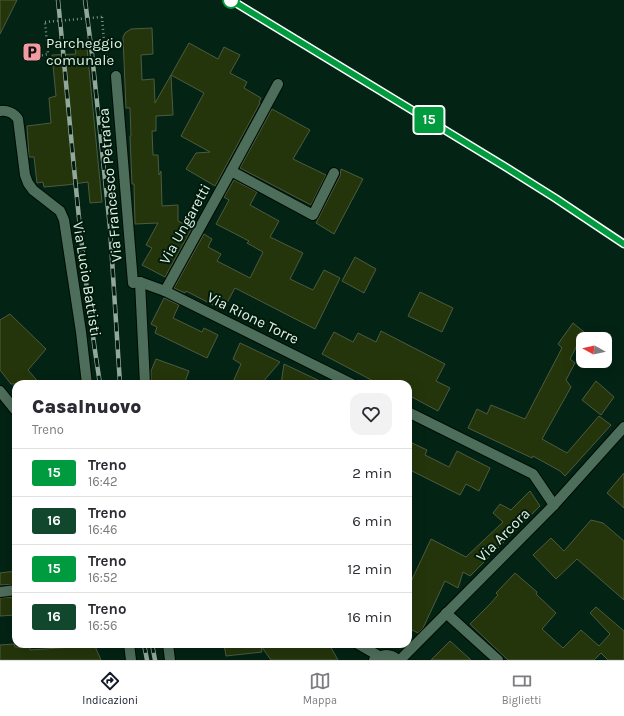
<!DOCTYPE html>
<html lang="it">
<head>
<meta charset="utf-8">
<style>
  :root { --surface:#fff; --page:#f2f2f3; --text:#2b2b33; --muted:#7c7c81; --line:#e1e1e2; --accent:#111827 }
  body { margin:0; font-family:Karla,sans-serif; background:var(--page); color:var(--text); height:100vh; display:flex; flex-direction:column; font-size:15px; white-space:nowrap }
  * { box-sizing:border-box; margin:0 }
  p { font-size:13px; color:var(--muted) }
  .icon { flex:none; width:22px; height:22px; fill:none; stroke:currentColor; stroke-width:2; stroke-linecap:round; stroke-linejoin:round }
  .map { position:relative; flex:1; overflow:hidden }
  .panel { position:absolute; left:12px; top:380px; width:400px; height:268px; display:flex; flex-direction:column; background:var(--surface); border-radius:12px; box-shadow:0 4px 16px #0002 }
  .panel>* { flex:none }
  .badge { padding:0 8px; border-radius:3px; font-size:14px; line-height:26px }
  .needle { width:26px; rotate:278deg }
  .tools { position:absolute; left:576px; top:332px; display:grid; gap:8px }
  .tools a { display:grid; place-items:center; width:36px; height:36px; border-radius:8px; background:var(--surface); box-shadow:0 4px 16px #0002; font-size:20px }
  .map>.badge { position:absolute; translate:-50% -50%; box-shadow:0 0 0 2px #fff }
  .round { display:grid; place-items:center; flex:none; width:42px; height:42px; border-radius:12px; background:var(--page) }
  .head { display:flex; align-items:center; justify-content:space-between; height:68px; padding:0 20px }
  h1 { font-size:19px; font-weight:800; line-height:30px }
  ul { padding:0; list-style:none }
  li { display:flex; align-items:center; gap:12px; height:48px; padding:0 20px; border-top:1px solid var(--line) }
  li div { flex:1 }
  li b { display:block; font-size:15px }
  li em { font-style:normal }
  li .badge { min-width:44px; font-weight:700; text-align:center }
  .tab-bar { display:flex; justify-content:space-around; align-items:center; height:56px; border-top:1px solid var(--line); background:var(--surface); font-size:11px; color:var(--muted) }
  .tab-bar a { display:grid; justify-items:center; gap:2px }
  .tab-bar .current { color:var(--accent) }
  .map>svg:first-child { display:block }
</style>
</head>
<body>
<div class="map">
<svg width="624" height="660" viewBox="0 0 624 660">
  <rect width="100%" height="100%" fill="#032314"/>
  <!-- building -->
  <g fill="#24350b" stroke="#4d5b3f">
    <path d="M0 0H17L0 34Z"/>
    <path d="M152 28 153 54 141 55 142 80 154 79 155 103 171 75 173 115 156 116V131H152L153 155H158L159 175 161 171 162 206 178 205V221L192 228 165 277 142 265 152 248 146 245 158 223 135 224 134 184H132L130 136H131L130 108H126L123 37 125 33 131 29Z"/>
    <path d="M189 43 218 59 224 47 240 55 230 73 247 82 244 88 261 98 259 102 260 103 215 186 186 169 196 153 210 152 181 136 204 93 171 75Z"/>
    <path d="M87 48 102 202 90 203 88 182 66 185 44 187 43 182 37 183 34 157H29L27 126 51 123 49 98 56 96 52 55 76 54 75 49Z"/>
    <path d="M272 109 310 130 293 159 326 175 311 205 240 168Z"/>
    <path d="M341 169 363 179 334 234 316 223 340 176Z"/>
    <path d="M234 180 257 192 250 205 279 221 270 237 303 253 290 279 313 290 324 270 340 278 315 329 235 288 223 310 186 291 185 293 174 288 204 234 212 239 208 247 221 254 217 261 250 278 263 252 247 243 249 241 216 224 229 200 224 197Z"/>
    <path d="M355 257 376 269 364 293 342 281Z"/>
    <path d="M420 292 453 308 442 332 408 316Z"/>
    <path d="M164 298 179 305 173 318 202 332 204 328 218 335 207 358 155 333 157 327 151 324Z"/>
    <path d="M10 314 46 349 28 370 40 384H11L0 370V320Z"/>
    <path d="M573 323 584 332 570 359 575 363 566 380 571 387 542 439 567 453 599 416 611 425 565 476 560 471 533 456 532 458 468 428 477 409 487 414 491 405 525 419 562 348 558 344Z"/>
    <path d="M381 331 445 364 436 381 450 388 438 411 408 395V384H379L322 354 334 332 353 342 358 333 376 342Z"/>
    <path d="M240 343 280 362 261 384H232L241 364 233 359Z"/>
    <path d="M156 359 189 371 184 384H151V371Z"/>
    <path d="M284 364 326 384H281Z"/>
    <path d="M596 381 614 397 601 415 582 400Z"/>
    <path d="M408 441 427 450 425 455 449 467 457 451 490 468 479 491 466 484 460 495 408 469Z"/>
    <path d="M624 473V508L607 493Z"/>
    <path d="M530 491 540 506 470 576 463 572 458 588 445 581 423 628 418 633 408 628V588L431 539 466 557 503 522 493 513 500 504 511 510Z"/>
    <path d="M591 520 603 523 624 541V600L577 559 556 579 533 555 551 538 564 551Z"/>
    <path d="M16 571V584L0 585V573Z"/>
    <path d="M515 573 537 592 536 594 556 613 542 629 563 648 581 630 599 646 610 634 590 613 596 607 624 631V660H608L601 653 594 660H508L470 624 490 604 498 595 496 593Z"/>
    <path d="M16 597V615L0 616V598Z"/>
    <path d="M450 641 471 660H431Z"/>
    <path d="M14 644 15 647H30V650L72 647 71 644H94L101 660H0V645Z"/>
    <path d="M224 644H329L338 660H271L261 646 262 652 226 656Z"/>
  </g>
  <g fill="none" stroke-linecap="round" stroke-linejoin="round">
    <defs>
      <g id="street">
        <path d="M116 76 133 283 140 282"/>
        <path d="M0 111C7 110 14 113 18 119L25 175 28 183 33 190 60 211 64 220 81 332 87 384"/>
        <path d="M231 171 313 215 334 173"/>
        <path d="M140 282 165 291 352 384"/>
        <path d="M140 282 145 384"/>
        <path d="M165 291 231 171 278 84"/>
        <path d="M0 391 16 411"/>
        <path d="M408 412 533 474 554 505"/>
        <path d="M0 592 16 590"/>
        <path d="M446 613 498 660"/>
        <path d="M129 644 131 660"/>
        <path d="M168 644 170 660"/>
        <path d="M358 644 379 656"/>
        <path d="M374 660C382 654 390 653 398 660"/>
        <path d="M400 660 554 505 624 427"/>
      </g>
    </defs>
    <!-- street casing -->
    <use href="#street" stroke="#000b03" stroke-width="12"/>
    <!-- path -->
    <g stroke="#7b9386" stroke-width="2.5" stroke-dasharray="1 3" stroke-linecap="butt">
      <path d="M102 17 105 54 111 66"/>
      <path d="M34 57 48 54 45 22"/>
    </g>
    <!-- street -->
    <use href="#street" stroke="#4d6e5a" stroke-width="10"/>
    <defs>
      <g id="rail">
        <path d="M58 0C71 128 80 257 100 384"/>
        <path d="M85 0 92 54 110 228 120 384"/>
        <path d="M144 644 147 660"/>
        <path d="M152 644 155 660"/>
      </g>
    </defs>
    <!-- rail casing -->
    <use href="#rail" stroke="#91a89b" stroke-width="4.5"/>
    <!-- rail -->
    <use href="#rail" stroke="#001a0b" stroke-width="3" stroke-dasharray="9" stroke-linecap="butt"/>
    <!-- path-bridge -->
    <path stroke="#7b9386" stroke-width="2.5" stroke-dasharray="1 3" stroke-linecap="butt" d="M45 22 102 17"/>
  </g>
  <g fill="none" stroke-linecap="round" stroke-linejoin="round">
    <defs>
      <path id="line" d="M231 0 504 166 555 198 624 244"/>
    </defs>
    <!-- line casing -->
    <use href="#line" stroke="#fff" stroke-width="9"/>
    <!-- line -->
    <use href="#line" stroke="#009b3e" stroke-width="6"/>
  </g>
  <!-- icons -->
  <defs>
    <symbol id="parking-square" viewBox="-11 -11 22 22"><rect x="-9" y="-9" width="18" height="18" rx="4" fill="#f49aa3" stroke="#001a0b"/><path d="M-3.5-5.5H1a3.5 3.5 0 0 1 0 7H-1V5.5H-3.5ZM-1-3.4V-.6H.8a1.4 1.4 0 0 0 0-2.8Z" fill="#111"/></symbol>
  </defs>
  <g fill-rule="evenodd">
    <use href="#parking-square" x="21" y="41" width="22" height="22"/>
  </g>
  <!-- markers -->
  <circle fill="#fff" stroke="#009b3e" stroke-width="2" cx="231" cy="0" r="8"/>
  <g text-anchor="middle" stroke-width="4" stroke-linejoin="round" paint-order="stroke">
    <!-- poi labels -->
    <g font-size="15" fill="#dff1e5" stroke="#001a0b" text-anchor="start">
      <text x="46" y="48">Parcheggio<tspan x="46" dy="17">comunale</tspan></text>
    </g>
    <!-- street labels -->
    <g font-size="15" fill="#dff1e5" stroke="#001a0b">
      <text transform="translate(110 185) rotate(-95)" y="5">Via Francesco Petrarca</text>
      <text transform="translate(185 224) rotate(-61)" y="5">Via Ungaretti</text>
      <text transform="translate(87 279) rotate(81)" y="5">Via Lucio Battisti</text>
      <text transform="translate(253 318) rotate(26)" y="5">Via Rione Torre</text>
      <text transform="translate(503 535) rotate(-45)" y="5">Via Arcora</text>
    </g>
  </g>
</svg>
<div class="tools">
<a><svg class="needle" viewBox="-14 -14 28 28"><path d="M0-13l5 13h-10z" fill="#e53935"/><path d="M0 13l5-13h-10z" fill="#7c7c81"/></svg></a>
</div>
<b class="badge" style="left:429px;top:120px;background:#009b3e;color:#fff">15</b>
<section class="panel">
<div class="head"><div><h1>Casalnuovo</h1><p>Treno</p></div><a class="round"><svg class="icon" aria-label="heart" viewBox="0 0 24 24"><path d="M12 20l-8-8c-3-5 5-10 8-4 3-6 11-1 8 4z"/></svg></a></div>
<ul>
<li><span class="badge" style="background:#009b3e;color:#fff">15</span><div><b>Treno</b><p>16:42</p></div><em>2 min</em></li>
<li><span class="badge" style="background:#11472c;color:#fff">16</span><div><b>Treno</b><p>16:46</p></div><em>6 min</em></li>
<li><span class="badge" style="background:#009b3e;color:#fff">15</span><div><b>Treno</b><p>16:52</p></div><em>12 min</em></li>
<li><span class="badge" style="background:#11472c;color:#fff">16</span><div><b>Treno</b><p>16:56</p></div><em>16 min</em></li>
</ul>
</section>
</div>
<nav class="tab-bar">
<a class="current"><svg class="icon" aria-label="directions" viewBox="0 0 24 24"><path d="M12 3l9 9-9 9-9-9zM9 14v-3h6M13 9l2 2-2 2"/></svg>Indicazioni</a>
<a><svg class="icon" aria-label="map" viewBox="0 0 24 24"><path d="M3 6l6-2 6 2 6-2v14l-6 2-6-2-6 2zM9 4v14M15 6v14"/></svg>Mappa</a>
<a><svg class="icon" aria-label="tickets" viewBox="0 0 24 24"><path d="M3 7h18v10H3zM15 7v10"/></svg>Biglietti</a>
</nav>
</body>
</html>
